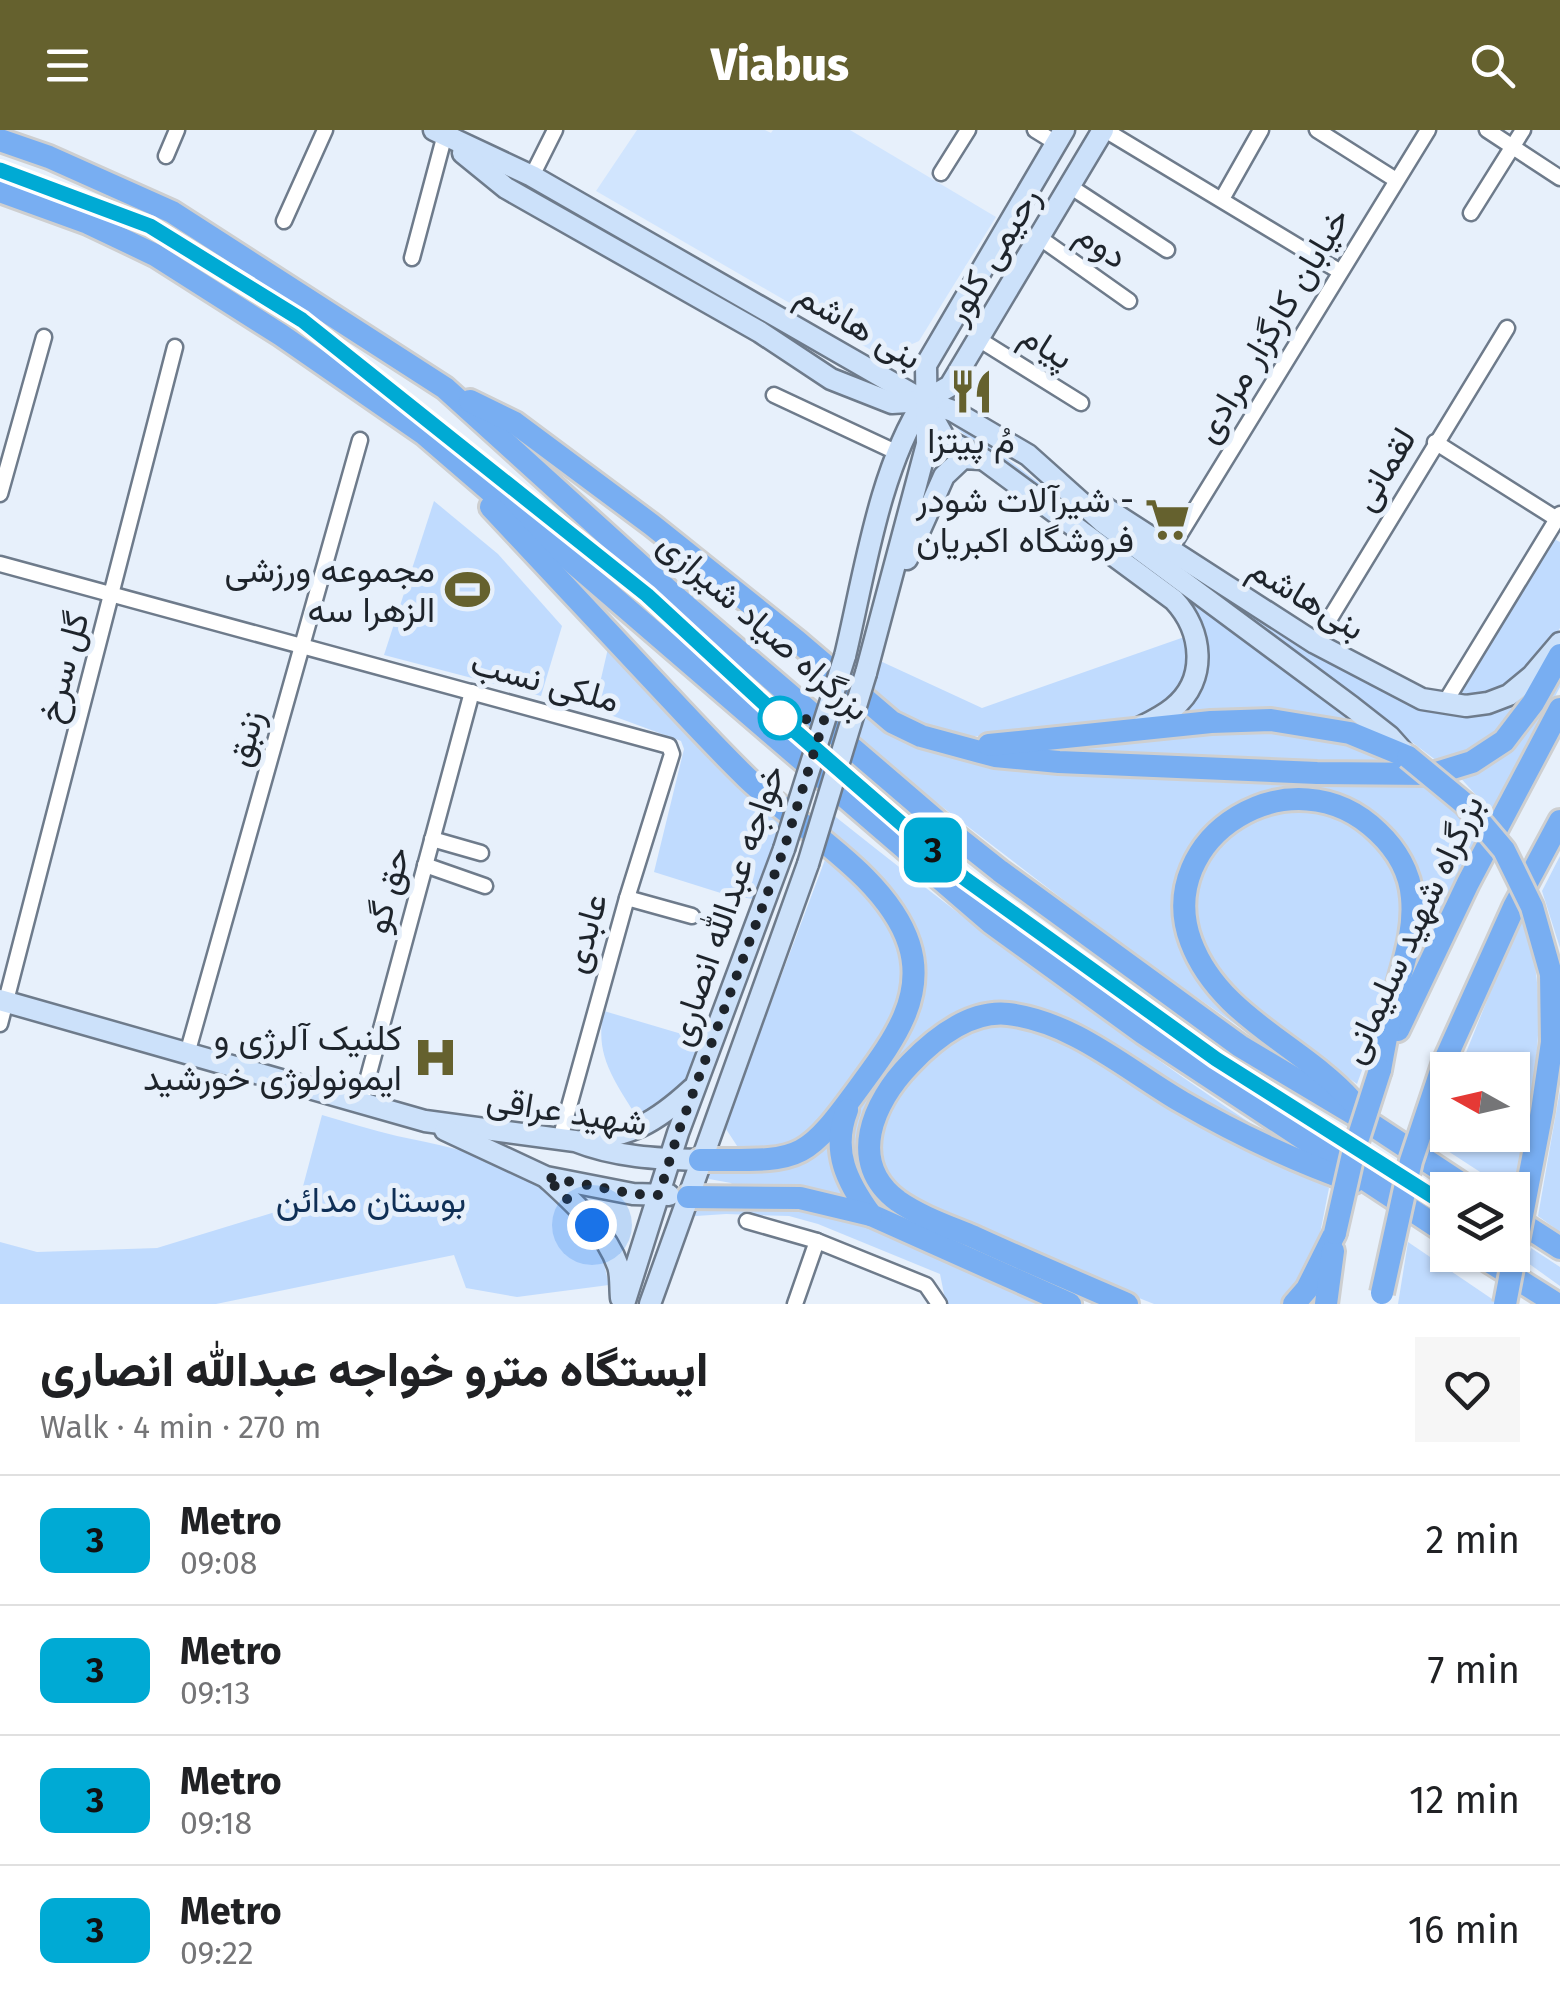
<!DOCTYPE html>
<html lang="en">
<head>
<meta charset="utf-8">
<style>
  :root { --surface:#fff; --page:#f6f6f6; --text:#202124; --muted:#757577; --line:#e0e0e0; --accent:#65612e }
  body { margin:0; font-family:"Fira Sans",Vazirmatn,sans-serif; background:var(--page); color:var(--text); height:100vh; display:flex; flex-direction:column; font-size:38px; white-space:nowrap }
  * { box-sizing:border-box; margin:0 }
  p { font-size:32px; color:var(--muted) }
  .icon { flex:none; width:55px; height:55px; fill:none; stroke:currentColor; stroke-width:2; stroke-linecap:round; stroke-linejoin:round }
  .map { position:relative; height:1174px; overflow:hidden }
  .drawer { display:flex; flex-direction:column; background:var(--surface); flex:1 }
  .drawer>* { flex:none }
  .badge { padding:0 20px; border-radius:15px; font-size:35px; line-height:65px }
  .needle { width:65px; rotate:278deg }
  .fabs { position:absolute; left:1430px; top:922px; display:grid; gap:20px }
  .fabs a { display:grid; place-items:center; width:100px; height:100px; border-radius:0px; background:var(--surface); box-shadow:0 2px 8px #0004; font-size:50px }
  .you { position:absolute; width:50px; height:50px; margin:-25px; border:8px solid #fff; border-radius:50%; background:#1a73e8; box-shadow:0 0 0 15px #1a73e833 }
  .map>.badge { position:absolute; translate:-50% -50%; box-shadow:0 0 0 5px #fff }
  .round { display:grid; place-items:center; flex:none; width:105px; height:105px; border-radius:0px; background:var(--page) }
  .head { display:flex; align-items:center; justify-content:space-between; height:170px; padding:0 40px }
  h1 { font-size:48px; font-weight:800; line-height:75px }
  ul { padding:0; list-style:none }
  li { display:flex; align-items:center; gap:30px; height:130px; padding:0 40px; border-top:2px solid var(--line) }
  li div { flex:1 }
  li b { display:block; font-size:38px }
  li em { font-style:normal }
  li .badge { min-width:110px; font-weight:700; text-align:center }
  header { display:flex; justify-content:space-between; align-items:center; height:130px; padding:0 40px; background:var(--accent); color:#fff; font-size:45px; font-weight:800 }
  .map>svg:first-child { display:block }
</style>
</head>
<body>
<header><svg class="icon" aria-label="menu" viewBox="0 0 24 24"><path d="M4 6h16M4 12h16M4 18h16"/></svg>Viabus<svg class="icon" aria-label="search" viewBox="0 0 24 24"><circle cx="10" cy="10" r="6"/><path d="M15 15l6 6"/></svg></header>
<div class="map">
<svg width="1560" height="1174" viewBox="0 0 1560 1174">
  <rect width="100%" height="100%" fill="#e7f0fb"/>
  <!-- built -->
  <path fill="#d1e5fe" d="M637 0H765L771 3 773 0H850L996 87 919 211 883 227 596 61Z"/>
  <!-- green -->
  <g fill="#c0dbfe">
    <path d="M941 285 995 320 1391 616 1178 583 1201 501Z"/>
    <path d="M434 371 498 424 562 496 541 566 384 525Z"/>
    <path d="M1554 409 1560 412V498L1544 523 1530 539 1492 564 1458 569Z"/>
    <path d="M1163 425C1223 463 1401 591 1464 586 1493 585 1515 565 1538 549L1499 608 1445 637Z"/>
    <path d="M1190 505 1194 533 1165 579 1127 592 1018 606H973L913 593 867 568 878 530 982 578Z"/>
    <path d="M609 514 782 693 753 769 727 765 654 742 684 619 681 611 594 579Z"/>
    <path d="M1560 537V557L1493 684 1457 644Z"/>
    <path d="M863 584 915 614 981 631 1423 652 1457 682 1481 709 1396 880 1418 808 1387 701 1281 661 1255 667 1232 680 1194 722 1187 820 1323 955 1130 821 855 610Z"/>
    <path d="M1261 599C1313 604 1358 612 1403 639L1329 638 1041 620 1177 604Z"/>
    <path d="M1293 676 1355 692 1397 736 1405 791 1385 877 1357 954 1267 891 1211 835 1193 785 1200 744 1210 722 1237 694Z"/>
    <path d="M832 684C981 803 1134 918 1294 1022L1012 879 913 921 864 1044 1106 1174H1093L884 1083C872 1073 854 1047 850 1031 838 988 901 870 919 826L824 705Z"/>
    <path d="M1560 726V818L1542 761Z"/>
    <path d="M826 727C841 740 862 752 874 768 950 864 859 941 799 1015L741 1022 726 999 727 990Z"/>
    <path d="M1523 781C1554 883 1532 963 1514 1064L1434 1012 1447 972 1448 1005H1512V940H1459Z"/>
    <path d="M604 881 702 910 684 959 639 991C617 953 593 927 604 881Z"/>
    <path d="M1014 892 1077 914 1329 1058 1315 1129 1286 1174H1154L1036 1127 931 1078 886 1048 876 1009 894 965 919 936 966 900Z"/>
    <path d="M1560 960V1102L1538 1086Z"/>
    <path d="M322 985C347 992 372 1000 397 1006 468 1021 542 1034 589 1096 601 1112 604 1135 609 1155L517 1167 466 1158 454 1125 216 1174H0V1112L37 1122 157 1118 298 1075Z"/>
    <path d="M835 996 848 1069 735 1058 731 1053 709 1049 707 1046 709 1038 731 1039Z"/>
    <path d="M796 1077 859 1092 1048 1174H946L940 1144 818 1094 789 1086 726 1084 681 1087V1081Z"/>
    <path d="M1408 1112 1495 1171 1494 1174H1398Z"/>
    <path d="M1531 1118 1560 1137V1156L1528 1133Z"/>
  </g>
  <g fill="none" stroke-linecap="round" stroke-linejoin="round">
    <defs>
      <g id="minor">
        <path d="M1035 0 1056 13"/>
        <path d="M1105 0 1339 141"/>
        <path d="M1317 0 1396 50"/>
        <path d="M1487 0 1560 48"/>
        <path d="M166 26 177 0"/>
        <path d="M941 43 968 0"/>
        <path d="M532 46 555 0"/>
        <path d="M1071 57 1167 120"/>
        <path d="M1222 69 1261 0"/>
        <path d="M1471 83 1523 0"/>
        <path d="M284 91 325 0"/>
        <path d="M1040 108 1129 171"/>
        <path d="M412 128 444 8"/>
        <path d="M980 210 1081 273"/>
        <path d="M774 265 898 323"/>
        <path d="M1435 312 1557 389"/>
        <path d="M0 364 44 207"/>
        <path d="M1169 422 1428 0"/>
        <path d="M0 434 669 616 672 624 627 768 560 1009"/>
        <path d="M1315 513 1507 198"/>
        <path d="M1444 574 1560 384"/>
        <path d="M432 709 481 723"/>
        <path d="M425 735 485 756"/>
        <path d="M627 768 692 786"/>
        <path d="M0 894 175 217"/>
        <path d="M187 924 360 310"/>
        <path d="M361 973 472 562"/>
        <path d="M747 1091 817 1111"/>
        <path d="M795 1174 817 1111 926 1155 939 1174"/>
      </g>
      <g id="secondary">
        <path d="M434 0 532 46 924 271 953 281 1028 325 1104 393 1352 577 1389 606 1406 625"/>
        <path d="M463 23 506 58 760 202 831 249 892 273 924 271 950 256 1103 0"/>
        <path d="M927 277 945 309 983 329 1174 470C1203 501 1208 550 1173 578 1162 587 1149 593 1137 599"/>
        <path d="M1104 377 1315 513 1422 569 1466 576 1488 573 1509 565 1532 546 1560 513"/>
        <path d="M907 429 944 346 963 328 981 329"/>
        <path d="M845 526C864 447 879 339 924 271"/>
        <path d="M866 543 927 314 926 235 1064 0"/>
        <path d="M0 870 425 991 575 1011C615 1027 657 1029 700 1030"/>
        <path d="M445 1000 546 1047 633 1064 669 1065"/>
        <path d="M581 1011C632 1005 654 994 692 959"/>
        <path d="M547 1048C573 1072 606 1101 618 1136 621 1145 620 1158 621 1168"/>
        <path d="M624 1174 678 1003 784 719"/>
        <path d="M650 1174 808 734"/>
      </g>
      <g id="trunk">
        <path d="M0 10 49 27 172 82 445 258 670 462 937 691 1000 741 1240 916 1374 996 1471 1060"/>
        <path d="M0 61 88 93 155 125 281 205 424 304 990 792 1143 903 1448 1104"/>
        <path d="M470 271 515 293 652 395 797 511 892 592 921 606 995 626 1059 632 1317 643 1433 644 1472 632 1504 611 1533 573 1560 525"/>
        <path d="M491 377C544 434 598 491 652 549 683 582 714 616 747 648 798 697 887 746 909 814 926 867 893 911 863 952 802 1036 802 1030 700 1030"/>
        <path d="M989 615 1211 592 1271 590 1350 603 1408 627"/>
        <path d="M1398 900 1468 753 1560 579"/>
        <path d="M1444 932 1514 777 1560 691"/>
        <path d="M1352 971C1302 915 1219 887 1191 812 1152 707 1293 619 1378 702 1396 719 1410 742 1412 768 1415 799 1405 828 1397 858 1390 885 1385 912 1380 940"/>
        <path d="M847 980C831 1021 847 1052 871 1085L1070 1174"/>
        <path d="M688 1067 800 1068 871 1085"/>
        <path d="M1512 1087 1560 1118"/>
        <path d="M1479 1125 1557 1174"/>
        <path d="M1127 1174C1076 1152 1024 1130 974 1107 948 1096 921 1087 898 1071 846 1033 873 972 910 934 935 908 970 880 1008 884 1074 892 1127 940 1182 972 1237 1004 1295 1031 1354 1052"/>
        <path d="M1294 1174 1307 1159 1335 1103"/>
        <path d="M1326 1174 1333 1121"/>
      </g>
    </defs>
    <!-- minor casing -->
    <use href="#minor" stroke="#6e7b8b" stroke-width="19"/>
    <!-- secondary casing -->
    <use href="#secondary" stroke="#6e7b8b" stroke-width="25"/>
    <!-- trunk casing -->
    <use href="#trunk" stroke="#cecfd0" stroke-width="28"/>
    <!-- minor -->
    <use href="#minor" stroke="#fff" stroke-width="14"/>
    <!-- secondary -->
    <use href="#secondary" stroke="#cce1fa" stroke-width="20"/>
    <!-- trunk -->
    <use href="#trunk" stroke="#78aef2" stroke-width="22"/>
    <defs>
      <g id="secondary-bridge">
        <path d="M784 719 845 526"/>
        <path d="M808 734 866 543"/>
      </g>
      <g id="trunk-bridge">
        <path d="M1408 627 1465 674 1504 720 1532 777 1551 844 1552 912 1542 981 1505 1174"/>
        <path d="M1335 1103 1353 1024 1380 940"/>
        <path d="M1382 1163 1411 1031 1444 932"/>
      </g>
    </defs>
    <!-- secondary-bridge casing -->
    <use href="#secondary-bridge" stroke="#6e7b8b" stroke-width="25" stroke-linecap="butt"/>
    <!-- trunk-bridge casing -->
    <use href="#trunk-bridge" stroke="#cecfd0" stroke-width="28" stroke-linecap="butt"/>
    <!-- secondary-bridge -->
    <use href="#secondary-bridge" stroke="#cce1fa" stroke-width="20"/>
    <!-- trunk-bridge -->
    <use href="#trunk-bridge" stroke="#78aef2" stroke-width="22"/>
  </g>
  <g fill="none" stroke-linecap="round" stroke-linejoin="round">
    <defs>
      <path id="line" d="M0 40 150 96 302 190 647 465 780 588 964 748 1216 929 1448 1076"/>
    </defs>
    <!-- line casing -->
    <use href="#line" stroke="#fff" stroke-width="22"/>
    <!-- line -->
    <use href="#line" stroke="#00aad4" stroke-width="15"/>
    <!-- walk -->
    <path stroke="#1e242b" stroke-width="10" stroke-dasharray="0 18" d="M592 1095 546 1047 634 1064 659 1065 678 1003 784 719 824 590 780 588"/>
  </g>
  <!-- icons -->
  <defs>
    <symbol id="restaurant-bare" viewBox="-9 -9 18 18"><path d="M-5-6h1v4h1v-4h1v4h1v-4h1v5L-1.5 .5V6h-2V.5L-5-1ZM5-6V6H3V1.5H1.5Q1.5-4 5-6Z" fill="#65612e" stroke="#e7f0fb" stroke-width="2.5" paint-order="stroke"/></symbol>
    <symbol id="supermarket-bare" viewBox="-9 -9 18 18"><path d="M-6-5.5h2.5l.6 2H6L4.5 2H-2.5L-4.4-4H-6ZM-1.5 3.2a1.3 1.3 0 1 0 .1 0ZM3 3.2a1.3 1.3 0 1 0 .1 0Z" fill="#65612e" stroke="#e7f0fb" stroke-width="2.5" paint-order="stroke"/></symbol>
    <symbol id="stadium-bare" viewBox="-9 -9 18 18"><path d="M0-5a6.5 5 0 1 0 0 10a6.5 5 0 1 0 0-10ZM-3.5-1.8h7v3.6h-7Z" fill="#65612e" stroke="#e7f0fb" stroke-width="2.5" paint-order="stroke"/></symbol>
    <symbol id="hospital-bare" viewBox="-9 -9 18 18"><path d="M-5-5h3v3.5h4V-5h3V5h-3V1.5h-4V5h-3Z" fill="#65612e" stroke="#e7f0fb" stroke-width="2.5" paint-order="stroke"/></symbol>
  </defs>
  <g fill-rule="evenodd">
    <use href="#restaurant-bare" x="940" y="230" width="63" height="63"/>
    <use href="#supermarket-bare" x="1136" y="358" width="63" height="63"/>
    <use href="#stadium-bare" x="436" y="428" width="63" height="63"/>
    <use href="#hospital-bare" x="404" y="896" width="63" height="63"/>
  </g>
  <!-- markers -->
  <circle fill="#fff" stroke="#00aad4" stroke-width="5" cx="780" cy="588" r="20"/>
  <g text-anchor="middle" stroke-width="10" stroke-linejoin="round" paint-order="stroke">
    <!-- street labels -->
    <g font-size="35" fill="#1e242b" stroke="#e7f0fb">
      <text transform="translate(1102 115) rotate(35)" y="12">دوم</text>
      <text transform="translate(992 125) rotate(-59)" y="12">رحیمی کلور</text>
      <text transform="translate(1272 195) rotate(-59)" y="12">خیابان کارگزار مرادی</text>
      <text transform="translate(859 196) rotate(30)" y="12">بنی هاشم</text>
      <text transform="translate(1047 216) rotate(32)" y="12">پیام</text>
      <text transform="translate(1384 339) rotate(-59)" y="12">لقمانی</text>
      <text transform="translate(1307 468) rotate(31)" y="12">بنی‌هاشم</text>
      <text transform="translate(764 496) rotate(41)" y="12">بزرگراه صیاد شیرازی</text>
      <text transform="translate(63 537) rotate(-75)" y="12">گل سرخ</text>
      <text transform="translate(545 551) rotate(15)" y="12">ملکی نسب</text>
      <text transform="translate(245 608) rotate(-74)" y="12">زنبق</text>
      <text transform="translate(387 760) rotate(-75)" y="12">حق گو</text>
      <text transform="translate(726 775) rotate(-71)" y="12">خواجه عبدالله انصاری</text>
      <text transform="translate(1412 799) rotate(-65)" y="12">بزرگراه شهید سلیمانی</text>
      <text transform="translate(585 803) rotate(-74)" y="12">عابدی</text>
      <text transform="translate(567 981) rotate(9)" y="12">شهید عراقی</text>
    </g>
    <!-- poi labels -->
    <g font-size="35" fill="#1e242b" stroke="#e7f0fb" text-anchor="end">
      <text x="971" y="323" text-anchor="middle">مُ پیتزا</text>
      <text x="1134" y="382">شیرآلات شودر -<tspan x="1134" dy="40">فروشگاه اکبریان</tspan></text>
      <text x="435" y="452">مجموعه ورزشی<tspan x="435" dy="40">الزهرا سه</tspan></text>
      <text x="402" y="920">کلنیک آلرژی و<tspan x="402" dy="40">ایمونولوژی خورشید</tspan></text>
    </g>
    <!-- park labels -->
    <g font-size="35" fill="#0f2f56" stroke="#e7f0fb">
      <text x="371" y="1082">بوستان مدائن</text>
    </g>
  </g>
</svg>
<div class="fabs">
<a><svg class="needle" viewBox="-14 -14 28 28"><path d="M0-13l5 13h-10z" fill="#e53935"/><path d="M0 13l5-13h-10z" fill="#757577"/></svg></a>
<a><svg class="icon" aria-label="layers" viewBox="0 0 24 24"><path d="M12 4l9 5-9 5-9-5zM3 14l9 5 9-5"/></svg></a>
</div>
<div class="you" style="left:592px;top:1095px"></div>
<b class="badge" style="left:933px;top:720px;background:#00aad4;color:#111">3</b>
</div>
<section class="drawer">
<div class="head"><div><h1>ایستگاه مترو خواجه عبدالله انصاری</h1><p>Walk · 4 min · 270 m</p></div><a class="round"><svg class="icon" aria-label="heart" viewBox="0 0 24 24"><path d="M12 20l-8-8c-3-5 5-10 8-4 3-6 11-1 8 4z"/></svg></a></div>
<ul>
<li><span class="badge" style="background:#00aad4;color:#111">3</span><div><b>Metro</b><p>09:08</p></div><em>2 min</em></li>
<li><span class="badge" style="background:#00aad4;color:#111">3</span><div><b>Metro</b><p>09:13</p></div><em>7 min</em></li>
<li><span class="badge" style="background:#00aad4;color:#111">3</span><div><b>Metro</b><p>09:18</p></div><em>12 min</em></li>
<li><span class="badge" style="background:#00aad4;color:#111">3</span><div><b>Metro</b><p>09:22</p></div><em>16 min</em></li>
</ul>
</section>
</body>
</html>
